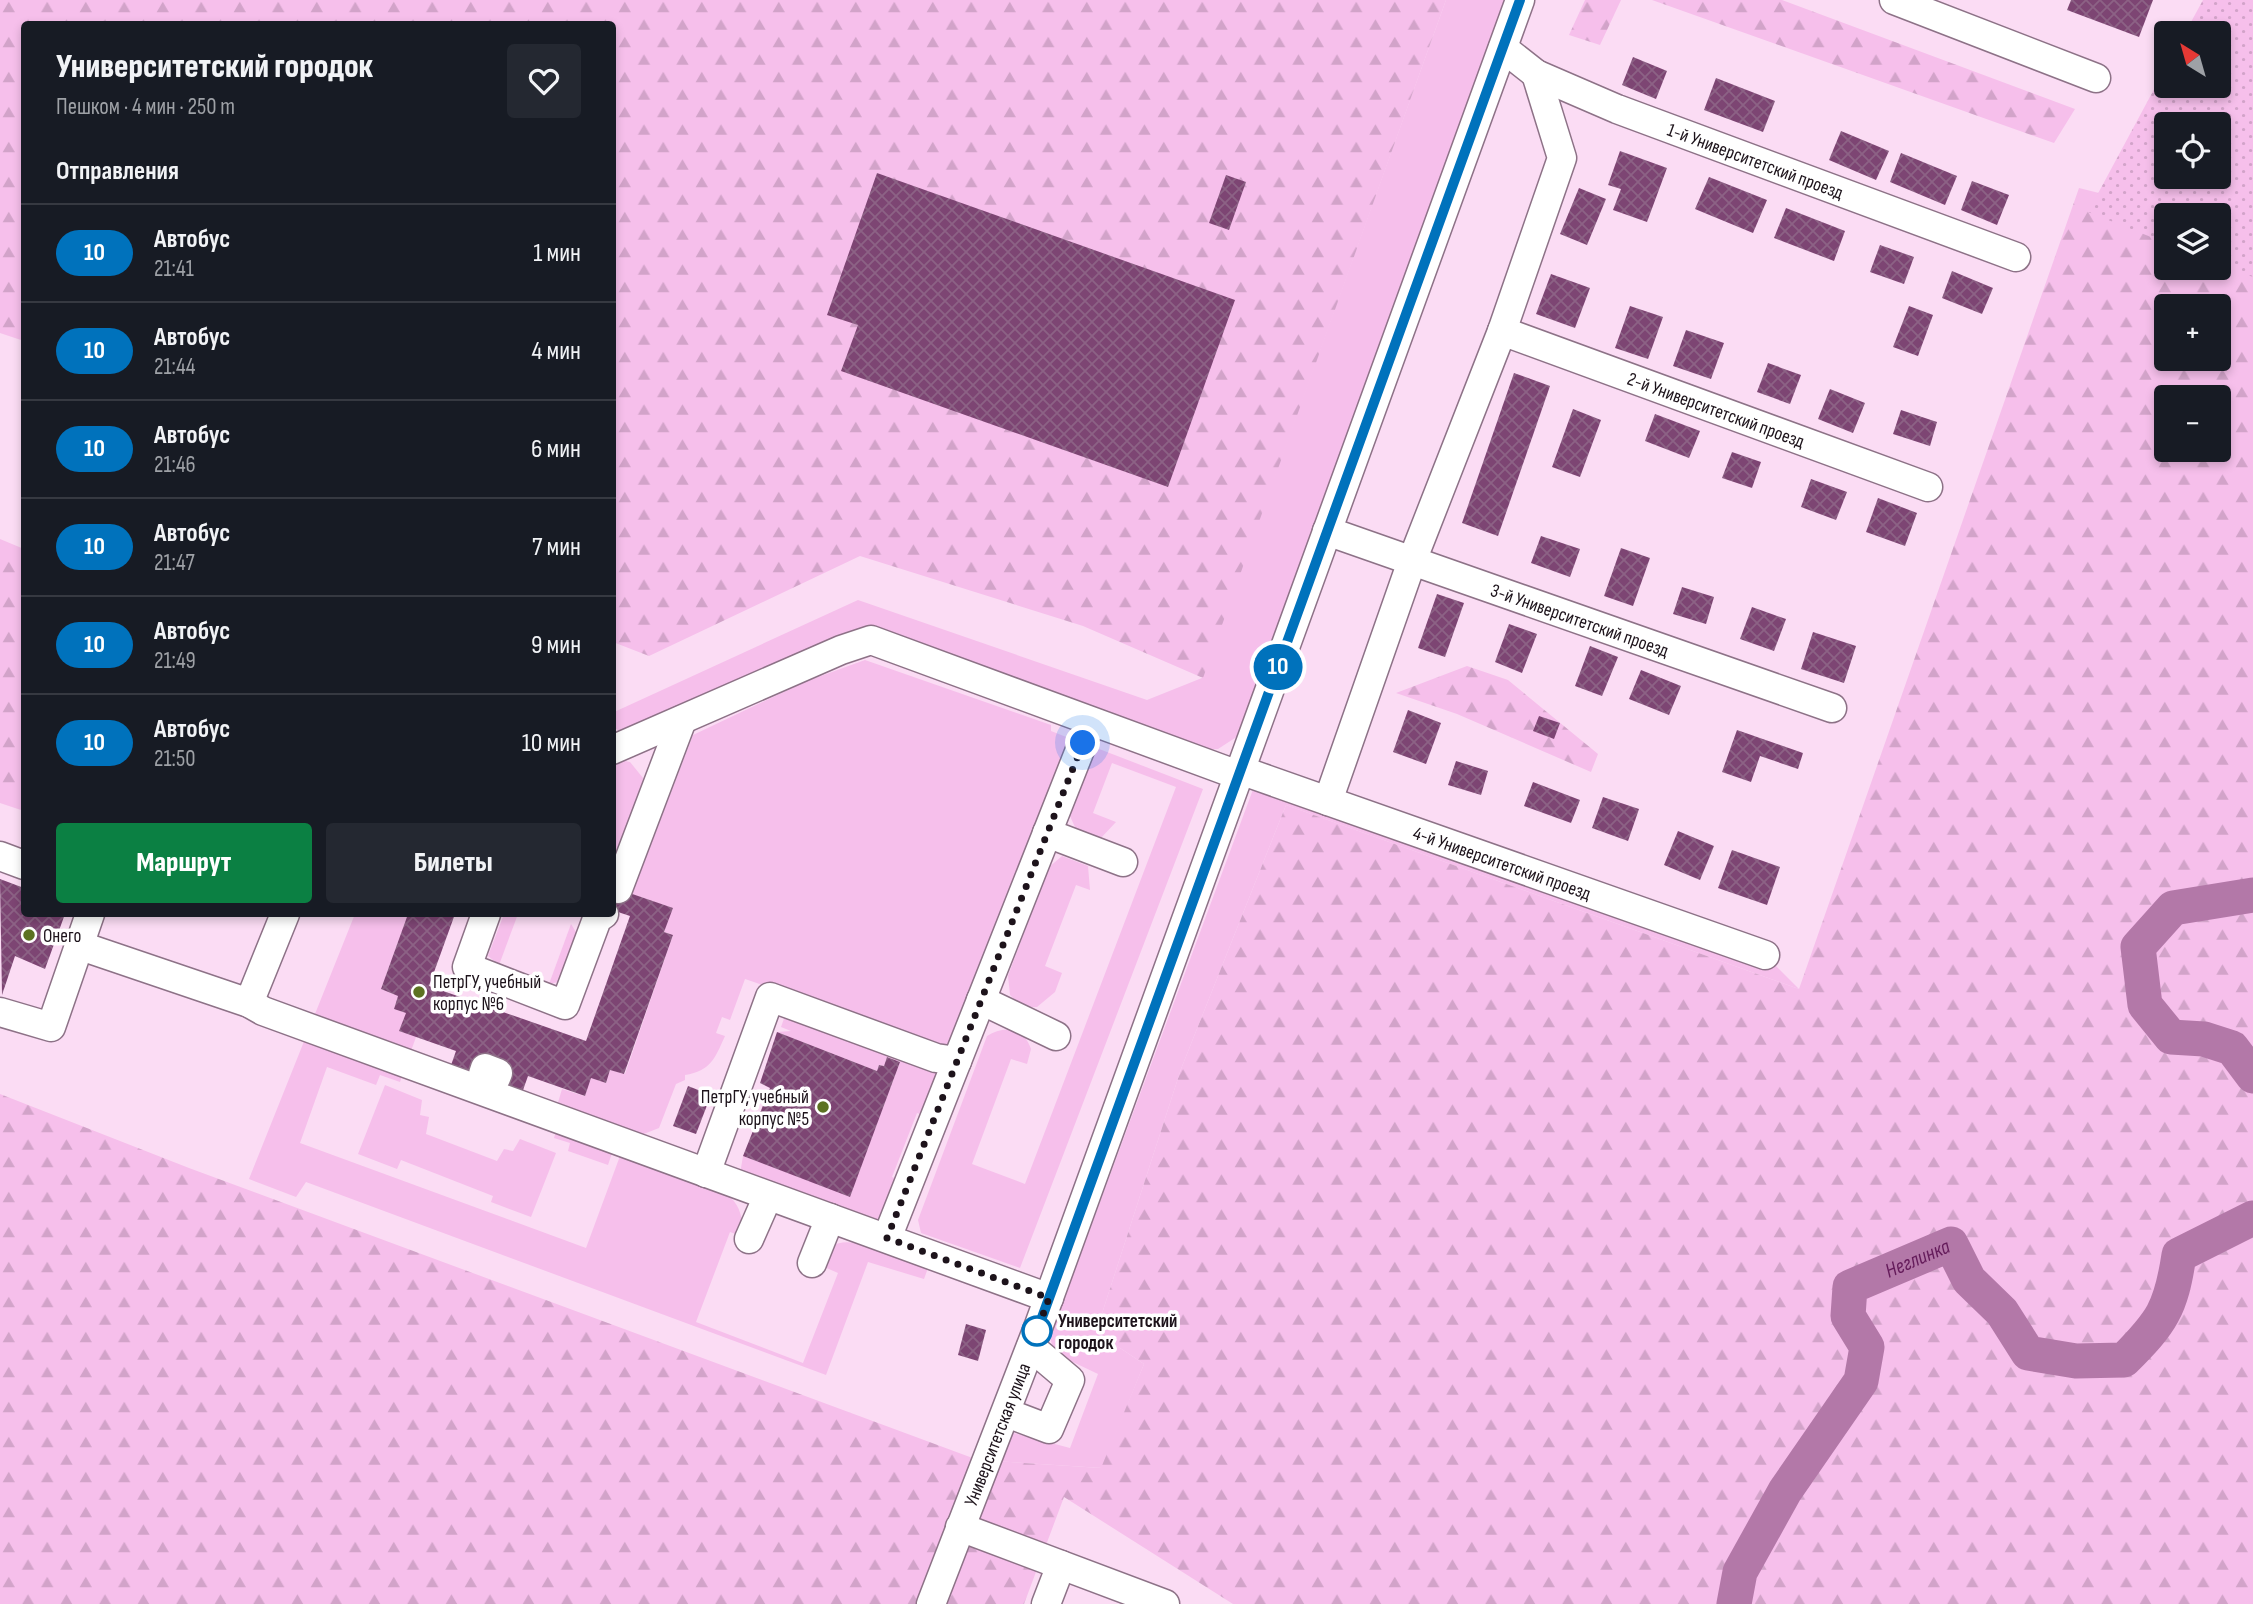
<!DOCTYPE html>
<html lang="ru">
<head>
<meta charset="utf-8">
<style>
  :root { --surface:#171b24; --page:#242831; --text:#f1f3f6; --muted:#9ea1a6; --line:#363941; --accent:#0b8043 }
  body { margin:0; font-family:"Sofia Sans Condensed",sans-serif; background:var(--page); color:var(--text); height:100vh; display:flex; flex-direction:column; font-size:26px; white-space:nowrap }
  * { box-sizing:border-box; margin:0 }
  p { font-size:23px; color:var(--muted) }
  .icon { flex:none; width:38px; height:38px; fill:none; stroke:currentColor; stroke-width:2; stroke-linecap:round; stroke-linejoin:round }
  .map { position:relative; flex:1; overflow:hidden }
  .side { position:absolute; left:21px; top:21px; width:595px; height:896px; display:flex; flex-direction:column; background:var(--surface); border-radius:7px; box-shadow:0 4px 10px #0003 }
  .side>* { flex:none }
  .badge { padding:0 14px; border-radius:23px; font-size:24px; line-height:46px }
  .needle { width:46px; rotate:323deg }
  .fabs { position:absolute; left:2154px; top:21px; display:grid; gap:14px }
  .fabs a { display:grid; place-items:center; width:77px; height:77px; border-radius:7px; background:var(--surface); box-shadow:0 4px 10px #0003; font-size:35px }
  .you { position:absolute; width:35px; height:35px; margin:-18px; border:5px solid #fff; border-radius:50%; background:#1a73e8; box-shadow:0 0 0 10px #1a73e833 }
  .map>.badge { position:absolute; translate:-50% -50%; box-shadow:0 0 0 4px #fff }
  h2 { padding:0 35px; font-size:26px; line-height:63px }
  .round { display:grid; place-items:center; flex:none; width:74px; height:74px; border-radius:7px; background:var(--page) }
  .head { display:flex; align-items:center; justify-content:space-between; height:119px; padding:0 35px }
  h1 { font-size:33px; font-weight:800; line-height:52px }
  .button { display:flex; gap:14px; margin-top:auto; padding:14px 35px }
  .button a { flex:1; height:80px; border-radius:7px; background:var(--accent); color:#fff; font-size:28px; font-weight:800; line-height:80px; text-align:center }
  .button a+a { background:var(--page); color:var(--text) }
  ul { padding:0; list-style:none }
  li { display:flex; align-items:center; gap:21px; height:98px; padding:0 35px; border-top:2px solid var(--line) }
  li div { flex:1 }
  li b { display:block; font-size:26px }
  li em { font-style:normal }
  li .badge { min-width:77px; font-weight:700; text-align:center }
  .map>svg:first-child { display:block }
</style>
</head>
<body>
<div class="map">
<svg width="2253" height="1604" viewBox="0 0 2253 1604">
  <defs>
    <pattern id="forest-firs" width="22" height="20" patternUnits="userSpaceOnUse" patternTransform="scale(1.75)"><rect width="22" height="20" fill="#f6bfeb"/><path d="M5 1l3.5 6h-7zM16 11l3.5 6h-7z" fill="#d2a3c9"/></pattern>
    <pattern id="park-dots" width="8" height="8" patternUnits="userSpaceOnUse" patternTransform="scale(1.75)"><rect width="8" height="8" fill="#f6bfeb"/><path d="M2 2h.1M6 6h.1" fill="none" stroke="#d2a3c9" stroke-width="1.8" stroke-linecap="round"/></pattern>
    <pattern id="building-cross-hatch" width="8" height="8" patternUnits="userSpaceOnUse" patternTransform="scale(1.75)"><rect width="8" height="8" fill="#7d4573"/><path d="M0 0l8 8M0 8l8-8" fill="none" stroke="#8c6285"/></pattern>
  </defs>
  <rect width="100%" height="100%" fill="#fbdcf4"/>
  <!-- grass -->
  <g fill="#f6bfeb">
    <path d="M1446 0H1507L1238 736 1218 749 1195 750 860 628 626 735 613 727 612 713 858 600 1147 700 1202 678Z"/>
    <path d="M865 660 1051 725V731L1074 740 949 1048 745 979 730 1020 722 1017 716 1033 725 1036C715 1058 711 1071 685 1075V1080L676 1084 659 1128 636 1137 557 1106 562 1089 584 1096 591 1078 606 1083 610 1070 625 1074 673 935 664 932 672 908 632 894 693 735 807 681Z"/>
    <path d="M1094 747 1203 789 1020 1268 921 1233 918 1220 987 1036C1004 1025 1024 1027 1031 1049L1027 1064 1011 1059 972 1164 1025 1184 1176 787 1112 763 1093 813 1116 822 1100 839 1079 836 1069 814Z"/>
    <path d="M616 759 630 762 643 778 641 794 614 856 612 760Z"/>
    <path d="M1258 776 1765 955 1799 989 1286 805 1181 1069 1096 1332 1144 1364 1102 1468 993 1461 1006 1431 1070 1448 1098 1374 1054 1353 1050 1337Z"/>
    <path d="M1062 856 1088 866 1090 890 1076 885 1045 966 1062 973 1055 992 1037 1007H1022L1010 995 1008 976 1048 868Z"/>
    <path d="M355 914H408L381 989 398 996 394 1009 406 1013 400 1031 416 1037 400 1082 380 1075 376 1085 327 1067 300 1143 586 1248 620 1156C642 1164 721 1187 733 1200 742 1211 743 1222 741 1236L730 1232 696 1322 803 1363 838 1273 822 1266 832 1246C852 1232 905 1260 928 1268L924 1279 868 1262 826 1375 306 1182 296 1197 249 1179Z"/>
    <path d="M504 914H518L499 965 488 956Z"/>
    <path d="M571 924 579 937 563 981 549 984Z"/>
    <path d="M786 1013 953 1070 934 1118 917 1113 892 1177 908 1184 890 1228 740 1174 743 1156 850 1196 900 1062 887 1057 884 1066 879 1065 877 1071 777 1032 791 1031 781 1027Z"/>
    <path d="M385 1085 422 1100 420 1115 429 1117 426 1134 497 1161 504 1149 513 1151 520 1139 556 1153 531 1217 491 1202 493 1196 401 1160 397 1169 358 1154Z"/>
    <path d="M556 1131 612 1153 608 1165 568 1151 570 1143 554 1138Z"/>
  </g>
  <!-- forest -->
  <g fill="url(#forest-firs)" fill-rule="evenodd">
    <path d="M0 0H1446L1203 678 1083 626 860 556 649 656 613 642 612 24H24V341L0 333Z"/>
    <path d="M1585 0H1621L1600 45 1569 35Z"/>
    <path d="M1652 0H1782L2075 109 2054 143Z"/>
    <path d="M2079 188 2187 215H2166V268H2219V223L2253 232V1604H1233L1064 1497 1024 1604H0V1094L189 1168 978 1460 1101 1468 1144 1364 1096 1332 1181 1069 1286 805 1799 989ZM2166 306H2219V359H2166ZM2166 397H2219V450H2166Z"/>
    <path d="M0 539 24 549V811L0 803Z"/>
    <path d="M1467 666 1508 680 1598 754 1591 772 1457 714 1396 693Z"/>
  </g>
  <!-- park -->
  <path fill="url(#park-dots)" fill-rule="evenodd" d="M2203 0H2253V277L2219 264V215H2166V243L2088 212 2166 67V86H2219V33H2185ZM2166 124H2219V177H2166Z"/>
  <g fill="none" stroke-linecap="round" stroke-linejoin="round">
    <!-- river -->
    <g stroke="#b378a8" stroke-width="35">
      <path d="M2253 895 2173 908 2138 947 2145 1005 2171 1037 2204 1039 2232 1048 2253 1076"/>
      <path id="s1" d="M1734 1604 1740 1572 1785 1491 1861 1381 1867 1347 1848 1316 1850 1287 1951 1244 1969 1280 2002 1312 2028 1353 2076 1361 2124 1360C2162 1322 2171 1309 2179 1255L2253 1218"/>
    </g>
  </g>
  <!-- building -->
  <g fill="url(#building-cross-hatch)">
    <path d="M2071 0H2153L2139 37 2067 10Z"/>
    <path d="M1633 57 1667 71 1656 99 1622 85Z"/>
    <path d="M1716 78 1775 101 1763 132 1704 110Z"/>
    <path d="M1841 131 1889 151 1876 180 1829 160Z"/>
    <path d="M1620 151 1667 168 1647 222 1613 210 1621 189 1608 185Z"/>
    <path d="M1901 153 1957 176 1945 205 1890 182Z"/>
    <path d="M877 173 1235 300 1168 487 841 371 858 325 827 315Z"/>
    <path d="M1226 175 1246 182 1229 230 1209 223Z"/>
    <path d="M1709 177 1767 200 1753 233 1695 209Z"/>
    <path d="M1972 181 2009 195 1997 225 1961 210Z"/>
    <path d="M1579 188 1606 199 1587 245 1560 234Z"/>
    <path d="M1786 208 1845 231 1834 261 1774 238Z"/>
    <path d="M1880 245 1914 257 1904 284 1870 272Z"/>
    <path d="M1952 271 1993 288 1982 314 1942 298Z"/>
    <path d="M1551 274 1590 288 1575 328 1536 314Z"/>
    <path d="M1630 306 1663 317 1648 359 1615 348Z"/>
    <path d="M1909 306 1933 315 1918 356 1893 347Z"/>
    <path d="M1686 330 1724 343 1711 379 1673 366Z"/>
    <path d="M1768 363 1801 375 1790 404 1757 392Z"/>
    <path d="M1514 373 1550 386 1498 536 1462 523Z"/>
    <path d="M1830 389 1865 403 1853 433 1818 419Z"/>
    <path d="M1573 409 1601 420 1580 477 1552 467Z"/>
    <path d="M1901 410 1937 422 1930 446 1893 434Z"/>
    <path d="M1655 414 1700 431 1689 458 1645 441Z"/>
    <path d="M1732 452 1761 462 1752 488 1722 478Z"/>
    <path d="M1811 479 1847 492 1836 520 1801 507Z"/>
    <path d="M1878 498 1917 513 1905 546 1866 532Z"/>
    <path d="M1541 536 1580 549 1570 577 1531 563Z"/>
    <path d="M1621 548 1650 558 1633 606 1604 596Z"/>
    <path d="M1682 587 1714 597 1706 624 1673 614Z"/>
    <path d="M1437 594 1464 603 1445 657 1418 648Z"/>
    <path d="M1752 607 1786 619 1774 651 1740 639Z"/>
    <path d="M1509 624 1537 634 1522 673 1495 662Z"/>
    <path d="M1813 632 1856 646 1844 683 1801 669Z"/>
    <path d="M1590 646 1618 657 1602 696 1575 686Z"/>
    <path d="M1641 670 1681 686 1669 715 1629 699Z"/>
    <path d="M1408 710 1441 723 1426 764 1393 752Z"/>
    <path d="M1539 716 1560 723 1554 739 1533 731Z"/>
    <path d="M1737 730 1803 753 1798 769 1760 756 1751 782 1722 772Z"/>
    <path d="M1456 761 1488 771 1481 795 1448 785Z"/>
    <path d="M1533 782 1580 800 1571 823 1524 806Z"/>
    <path d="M1603 797 1639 809 1628 841 1592 828Z"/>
    <path d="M1678 831 1714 846 1700 880 1664 865Z"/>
    <path d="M1732 850 1780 867 1767 905 1718 888Z"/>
    <path d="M0 879 24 888V914H65L45 969 15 956 2 995Z"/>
    <path d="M612 887 673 908 664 932 673 935 624 1074 610 1070 606 1083 591 1078 585 1096 528 1076 522 1093 450 1068 456 1051 399 1031 406 1013 394 1009 398 996 381 989 408 914H455L429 986 586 1041 630 916 612 910Z"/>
    <path d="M777 1032 877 1071 879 1065 884 1066 887 1057 900 1062 850 1197 743 1156 770 1088 760 1083Z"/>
    <path d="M688 1086 711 1095 696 1134 673 1126Z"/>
    <path d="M966 1324 986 1330 978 1361 958 1355Z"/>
  </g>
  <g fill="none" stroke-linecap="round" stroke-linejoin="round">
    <defs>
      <g id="minor">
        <path d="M1894 0 2096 78"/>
        <path id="s2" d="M1503 48 1536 74 1617 109 2016 257"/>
        <path id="s3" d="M1502 331 1928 487"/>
        <path id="s4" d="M1327 531 1832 708"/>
        <path d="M612 750 841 650 871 640 1238 775"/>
        <path id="s5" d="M1240 770 1765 955"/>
        <path d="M1328 801 1412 561 1502 331 1562 158 1536 74"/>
        <path d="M1047 833 1123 862"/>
        <path d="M0 856 24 865"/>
        <path d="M618 889 682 720"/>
        <path d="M486 914 467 967 565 1005 597 919 604 914"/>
        <path d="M81 946 249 1003 263 1011 1049 1298"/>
        <path d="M981 1000 1056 1036"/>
        <path d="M249 1003 285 914"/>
        <path d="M0 1012 51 1027 90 914"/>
        <path d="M485 1068 498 1073 496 1078 483 1074Z"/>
        <path d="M706 1173 770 997 936 1058 957 1061"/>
        <path d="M887 1238 1091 722"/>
        <path d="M749 1239 768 1196"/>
        <path d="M812 1263 830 1218"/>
        <path d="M1007 1413 1049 1429 1070 1380 1031 1347"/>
        <path d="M960 1527 1165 1604"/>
        <path id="s6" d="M931 1604 1039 1325 1520 0"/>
        <path d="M1046 1604 1061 1565"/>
      </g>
    </defs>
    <!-- minor casing -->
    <use href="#minor" stroke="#8d7287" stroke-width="31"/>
    <!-- minor -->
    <use href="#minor" stroke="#fff" stroke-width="28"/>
  </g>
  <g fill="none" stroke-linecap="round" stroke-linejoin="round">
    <defs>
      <path id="line" d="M1036 1334 1520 0"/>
    </defs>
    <!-- line casing -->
    <use href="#line" stroke="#fff" stroke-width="16"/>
    <!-- line -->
    <use href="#line" stroke="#0072bc" stroke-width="10"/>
    <!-- walk -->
    <path stroke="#1d131b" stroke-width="7" stroke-dasharray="0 12.6" d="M1037 1331 1036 1334 1049 1298 887 1238 1083 743"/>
  </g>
  <!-- markers -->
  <g fill="#5c7222" stroke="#fff" stroke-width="2.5">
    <circle cx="29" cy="935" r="7"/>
    <circle cx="419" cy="992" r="7"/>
    <circle cx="823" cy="1107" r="7"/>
  </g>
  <circle fill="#fff" stroke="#0072bc" stroke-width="3.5" cx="1037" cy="1331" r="14"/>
  <g text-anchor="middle" stroke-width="7" stroke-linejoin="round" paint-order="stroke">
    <!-- street labels -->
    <g font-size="19" fill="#1d131b" stroke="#fff">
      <text dy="7" stroke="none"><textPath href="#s2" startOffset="278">1-й Университетский проезд</textPath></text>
      <text dy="7" stroke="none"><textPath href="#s3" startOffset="228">2-й Университетский проезд</textPath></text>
      <text dy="7" stroke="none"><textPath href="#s4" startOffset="268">3-й Университетский проезд</textPath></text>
      <text dy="7" stroke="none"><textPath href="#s5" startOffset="278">4-й Университетский проезд</textPath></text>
      <text dy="7" stroke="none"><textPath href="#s6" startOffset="182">Университетская улица</textPath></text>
    </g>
    <!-- poi labels -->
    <g font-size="19" fill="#1d131b" stroke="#fff" text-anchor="start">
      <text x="43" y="942">Онего</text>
      <text x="433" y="988">ПетрГУ, учебный<tspan x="433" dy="22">корпус №6</tspan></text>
      <text x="809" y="1103" text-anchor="end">ПетрГУ, учебный<tspan x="809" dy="22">корпус №5</tspan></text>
    </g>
    <!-- stop labels -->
    <g font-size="19" font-weight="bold" fill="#1d131b" stroke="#fff" text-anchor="start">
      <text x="1058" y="1327">Университетский<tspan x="1058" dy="22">городок</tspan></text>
    </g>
    <!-- water labels -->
    <g font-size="21" font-style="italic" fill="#641b5a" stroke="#fff">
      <text dy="7" stroke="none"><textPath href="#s1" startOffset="432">Неглинка</textPath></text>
    </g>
  </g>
</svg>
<div class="fabs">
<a><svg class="needle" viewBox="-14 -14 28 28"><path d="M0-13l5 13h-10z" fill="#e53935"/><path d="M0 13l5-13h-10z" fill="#9ea1a6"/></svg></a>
<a><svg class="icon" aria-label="locate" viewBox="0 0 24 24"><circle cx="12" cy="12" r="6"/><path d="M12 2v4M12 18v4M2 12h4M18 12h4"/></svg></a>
<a><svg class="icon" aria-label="layers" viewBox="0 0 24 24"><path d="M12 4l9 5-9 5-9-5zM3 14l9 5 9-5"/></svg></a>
<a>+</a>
<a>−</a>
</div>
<div class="you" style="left:1083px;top:743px"></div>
<b class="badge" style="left:1278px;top:667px;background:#0072bc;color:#fff">10</b>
<section class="side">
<div class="head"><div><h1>Университетский городок</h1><p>Пешком · 4 мин · 250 m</p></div><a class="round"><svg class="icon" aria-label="heart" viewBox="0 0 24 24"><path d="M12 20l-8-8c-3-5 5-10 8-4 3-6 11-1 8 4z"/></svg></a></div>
<h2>Отправления</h2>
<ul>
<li><span class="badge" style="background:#0072bc;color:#fff">10</span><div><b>Автобус</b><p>21:41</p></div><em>1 мин</em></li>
<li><span class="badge" style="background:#0072bc;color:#fff">10</span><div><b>Автобус</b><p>21:44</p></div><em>4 мин</em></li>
<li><span class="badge" style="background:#0072bc;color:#fff">10</span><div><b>Автобус</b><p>21:46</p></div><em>6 мин</em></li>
<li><span class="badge" style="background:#0072bc;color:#fff">10</span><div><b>Автобус</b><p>21:47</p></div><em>7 мин</em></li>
<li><span class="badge" style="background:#0072bc;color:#fff">10</span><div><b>Автобус</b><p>21:49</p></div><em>9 мин</em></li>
<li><span class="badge" style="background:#0072bc;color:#fff">10</span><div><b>Автобус</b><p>21:50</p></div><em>10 мин</em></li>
</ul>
<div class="button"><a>Маршрут</a><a>Билеты</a></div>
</section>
</div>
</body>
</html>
